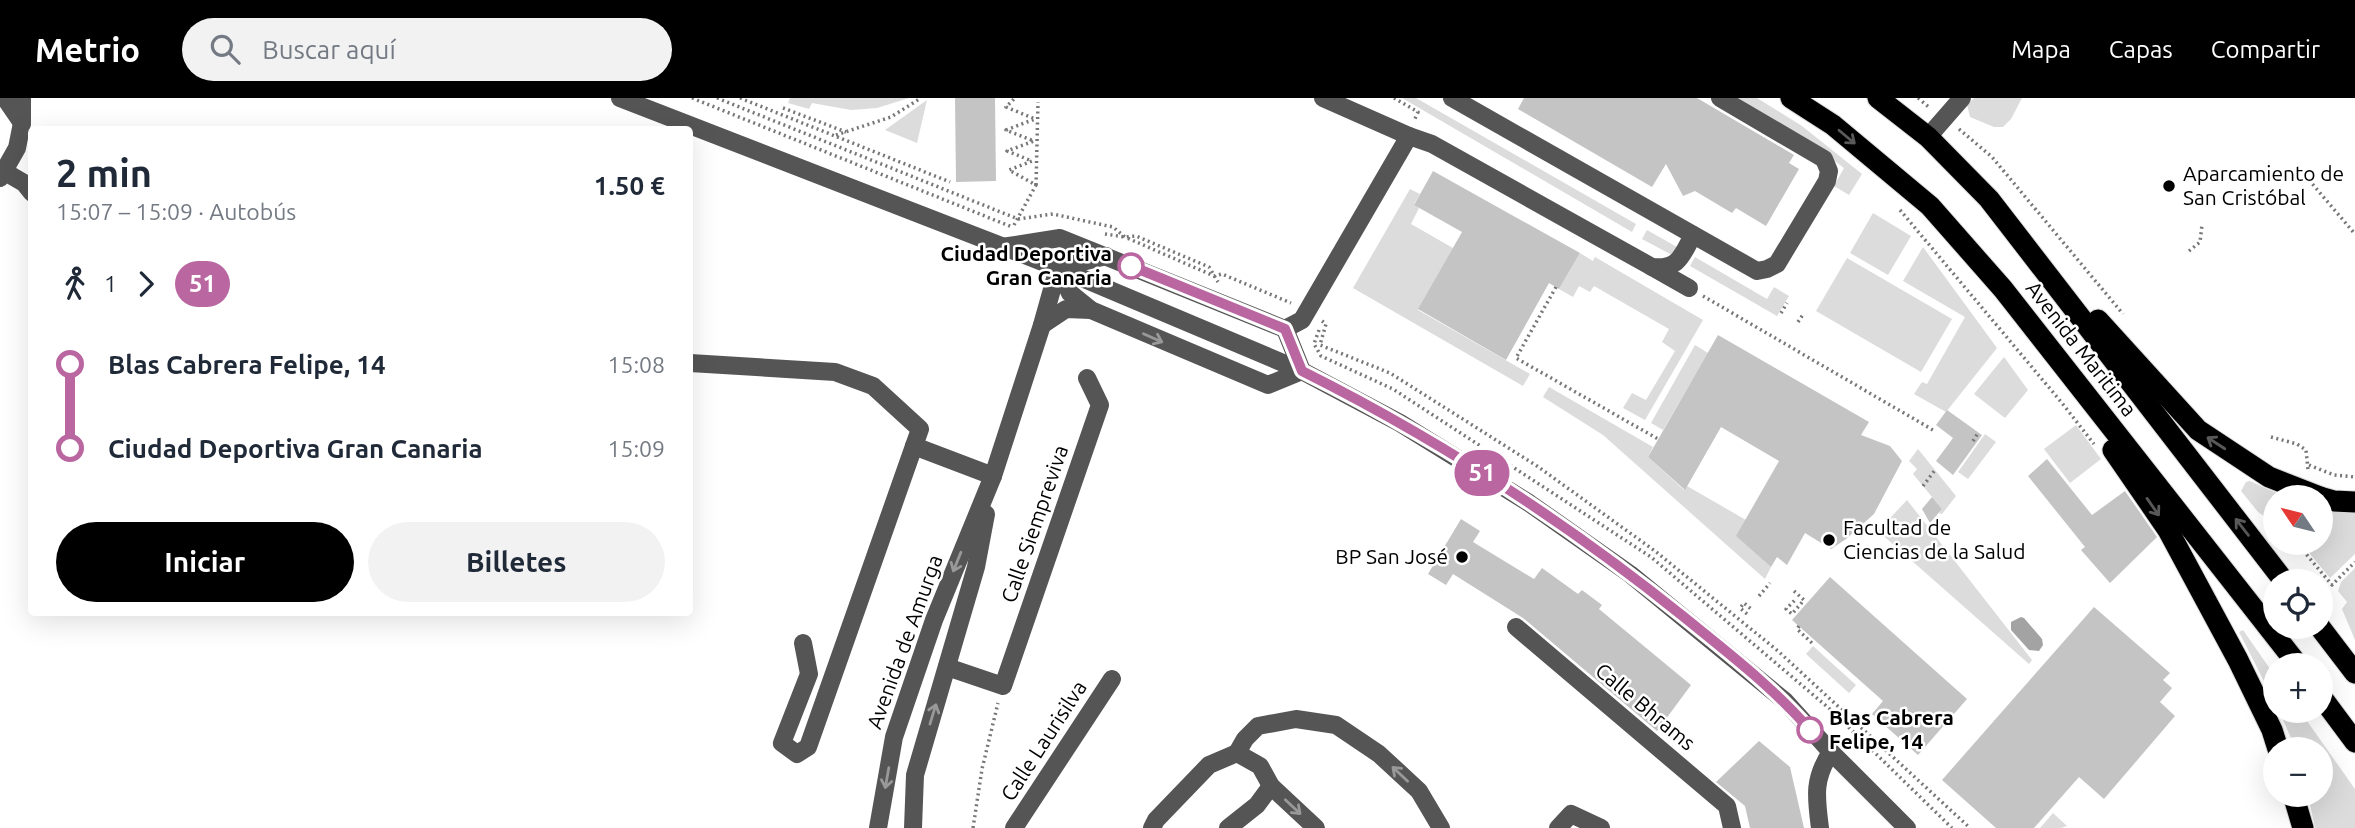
<!DOCTYPE html>
<html lang="es">
<head>
<meta charset="utf-8">
<style>
  :root { --surface:#fff; --page:#f2f2f3; --text:#1f2937; --muted:#747a83; --accent:#000 }
  body { margin:0; font-family:Ubuntu,sans-serif; background:var(--page); color:var(--text); height:100vh; display:flex; flex-direction:column; font-size:26px; white-space:nowrap }
  * { box-sizing:border-box; margin:0 }
  p { font-size:23px; color:var(--muted) }
  .icon { flex:none; width:38px; height:38px; fill:none; stroke:currentColor; stroke-width:2; stroke-linecap:round; stroke-linejoin:round }
  .map { position:relative; flex:1; overflow:hidden }
  .side { position:absolute; left:28px; top:28px; width:665px; height:490px; display:flex; flex-direction:column; background:var(--surface); border-radius:7px; box-shadow:0 7px 28px #0002 }
  .side>* { flex:none }
  .badge { padding:0 14px; border-radius:23px; font-size:24px; line-height:46px }
  .needle { width:46px; rotate:305deg }
  .tools { position:absolute; left:2263px; top:387px; display:grid; gap:14px }
  .tools a { display:grid; place-items:center; width:70px; height:70px; border-radius:50%; background:var(--surface); box-shadow:0 7px 28px #0002; font-size:35px }
  .map>.badge { position:absolute; translate:-50% -50%; box-shadow:0 0 0 4px #fff }
  .legs { display:flex; align-items:center; gap:10px; height:77px; padding:0 28px; font-size:23px }
  .legs p { margin-inline-start:auto }
  .overview { display:flex; align-items:center; justify-content:space-between; height:119px; padding:0 28px }
  h1 { font-size:38px; font-weight:700; line-height:52px }
  .cta { display:flex; gap:14px; margin-top:auto; padding:14px 28px }
  .cta a { flex:1; height:80px; border-radius:42px; background:var(--accent); color:#fff; font-size:28px; font-weight:700; line-height:80px; text-align:center }
  .cta a+a { background:var(--page); color:var(--text) }
  ul { padding:0 28px; list-style:none }
  li { display:flex; align-items:center; gap:24px; height:84px; font-size:26px }
  li i { display:grid; place-items:center; width:10px; height:100%; margin:0 9px; background:currentColor }
  li i::after { content:''; width:18px; height:18px; margin:-9px; border:5px solid; border-radius:50%; background:var(--surface) }
  li p { margin-inline-start:auto }
  li:first-child i { background:linear-gradient(#0000 50%,currentColor 0) }
  li:last-child i { background:linear-gradient(currentColor 50%,#0000 0) }
  header { display:flex; align-items:center; gap:42px; box-sizing:border-box; height:98px; padding:0 35px; background:var(--accent); color:#fff }
  header strong { font-size:33px }
  nav { display:flex; gap:38px; margin-inline-start:auto; font-size:24px }
  .search { width:490px; height:63px; background:var(--page); display:flex; align-items:center; gap:18px; box-sizing:border-box; padding:0 24px; border-radius:38px; color:var(--muted); font-size:26px }
  .map>svg:first-child { display:block }
</style>
</head>
<body>
<header>
<strong>Metrio</strong>
<div class="search"><svg class="icon" aria-label="search" viewBox="0 0 24 24"><circle cx="10" cy="10" r="6"/><path d="M15 15l6 6"/></svg>Buscar aquí</div>
<nav><a>Mapa</a><a>Capas</a><a>Compartir</a></nav>
</header>
<div class="map">
<svg width="2355" height="730" viewBox="0 0 2355 730">
  <rect width="100%" height="100%" fill="#fff"/>
  <!-- green -->
  <g fill="#dcdcdc">
    <path d="M790 0H909L877 10 851 12 812 5 809 11 788 5Z"/>
    <path d="M1402 0H1416L1636 126 1632 134Z"/>
    <path d="M1736 0H1757L1802 28 1862 76 1849 97 1834 88 1844 70 1812 46Z"/>
    <path d="M1974 0H2022L2011 21 2003 29H1994L1970 19 1967 7Z"/>
    <path d="M927 2 917 45 885 32Z"/>
    <path d="M1410 91 1420 96 1414 106 1419 110 1411 126 1453 150 1418 212 1530 276 1523 288 1353 190Z"/>
    <path d="M1873 115 1911 138 1888 177 1850 155Z"/>
    <path d="M1647 132 1677 149 1672 157 1642 141Z"/>
    <path d="M1923 149 1997 250 1946 314 1914 296 1922 284 1927 286 1965 219 1903 183Z"/>
    <path d="M1580 155 1593 163 1595 159 1703 222 1645 322 1623 310 1632 295 1646 302 1675 253 1662 244 1669 231 1594 188 1590 194 1579 188 1573 199 1559 191Z"/>
    <path d="M1695 159 1767 201 1774 189 1789 198 1777 218 1690 168Z"/>
    <path d="M1847 160 1952 221 1921 274 1816 213Z"/>
    <path d="M1695 247 1708 255 1663 332 1651 325Z"/>
    <path d="M2004 259 2028 292 2005 320 1974 296Z"/>
    <path d="M1549 289 1653 349 1648 359 1684 392 1687 388 1746 422 1737 438 1771 469 1765 481 1603 337 1543 299Z"/>
    <path d="M2076 327 2101 361 2070 385 2044 351Z"/>
    <path d="M1985 336 1996 344 1968 381 1958 374Z"/>
    <path d="M1918 351 1956 398 1942 416 1939 415 1942 411 1913 376 1917 371 1909 363Z"/>
    <path d="M2250 383 2285 399H2275V426L2258 414 2241 393 2246 384Z"/>
    <path d="M1907 402 2032 562 2029 566 1878 433Z"/>
    <path d="M2321 409 2355 414V456L2330 480 2301 445 2320 444Z"/>
    <path d="M2355 470V542L2342 511 2347 504 2338 493 2341 484Z"/>
    <path d="M2243 532 2275 578V605L2239 534Z"/>
    <path d="M1813 548 1856 587 1849 595 1806 556Z"/>
    <path d="M2279 613H2300L2355 691V730H2315L2308 697 2320 696V651H2296Z"/>
    <path d="M2053 715 2067 728 2061 730H2040Z"/>
  </g>
  <!-- water -->
  <path fill="#a3a3a3" d="M2021 519 2024 520 2042 541 2043 547 2039 553 2029 552 2011 532V524Z"/>
  <!-- building -->
  <g fill="#c4c4c4">
    <path d="M955 0H995L996 83 956 84Z"/>
    <path d="M1524 0H1697L1794 57 1789 65 1799 71 1766 128 1736 110 1732 115 1695 93 1683 98 1666 66 1652 89 1518 11Z"/>
    <path d="M1433 73 1580 155 1559 191 1549 185 1506 262 1418 211 1462 134 1414 107Z"/>
    <path d="M1718 237 1869 324 1861 337 1890 348 1902 363 1874 416 1846 441 1831 451 1805 435 1787 467 1777 459 1771 469 1736 438 1779 363 1721 329 1685 392 1648 359Z"/>
    <path d="M1947 312 1982 337 1953 377 1936 363 1953 340 1936 327Z"/>
    <path d="M2047 361 2092 417 2125 393 2157 439 2110 485 2081 452 2085 449 2028 378Z"/>
    <path d="M1932 399 1942 411 1930 425 1922 411Z"/>
    <path d="M1461 421 1480 433 1473 444 1534 481 1542 470 1578 496 1582 492 1602 507 1599 511 1691 587 1657 633 1523 520 1453 476 1446 487 1428 476Z"/>
    <path d="M1830 479 1967 601 1918 657 1872 616 1883 603 1792 522Z"/>
    <path d="M2094 509 2170 575 2163 582 2172 590 2160 604 2175 618 2104 701 2079 679 2034 730H1996L1942 682Z"/>
    <path d="M1759 643 1790 669 1804 730H1750L1745 708 1716 684Z"/>
  </g>
  <g fill="none" stroke-linecap="round" stroke-linejoin="round">
    <defs>
      <g id="highway">
        <path d="M1791 0 1833 27 1930 108 2003 191 2298 567"/>
        <path d="M1878 0 1928 39 1989 101 2284 483"/>
        <path d="M2098 222 2198 332 2269 379 2320 399"/>
        <path d="M2113 352 2168 432 2238 562 2272 632 2278 651"/>
        <path d="M2320 399 2334 403 2355 404"/>
        <path d="M2319 528 2355 575"/>
        <path d="M2320 597 2355 644"/>
        <path d="M2293 696 2303 730"/>
      </g>
    </defs>
    <!-- highway casing -->
    <use href="#highway" stroke="#dbdbdb" stroke-width="23"/>
    <!-- path -->
    <g stroke="#777" stroke-width="3.5" stroke-dasharray="2 3.5" stroke-linecap="butt">
      <path d="M692 0 1012 129"/>
      <path d="M717 0 1018 121 1053 116 1113 129 1125 139 1214 178 1222 176 1291 205"/>
      <path d="M740 0 950 84"/>
      <path d="M1394 0 1418 14 1414 23"/>
      <path d="M1918 0 1930 10"/>
      <path d="M783 10 846 34"/>
      <path d="M1959 31 1992 59 2123 216"/>
      <path d="M836 37 891 19 921 0"/>
      <path d="M2309 82 2355 136"/>
      <path d="M1036 87 1038 4"/>
      <path d="M1900 112 2062 305 2094 346"/>
      <path d="M1014 127 1036 87 1009 72 1032 63 1007 53 1034 43 1006 32 1035 21 1006 9 1015 0"/>
      <path d="M1105 136 1125 139 1136 138 1209 169 1218 184"/>
      <path d="M2189 153 2200 144 2202 127"/>
      <path d="M1556 189 1516 260 1658 341"/>
      <path d="M1703 198 1933 332"/>
      <path d="M1781 215 1787 205"/>
      <path d="M1322 223 1326 226 1320 247 1390 275 1537 368 1655 453 1778 553 1970 730"/>
      <path d="M1798 224 1804 215"/>
      <path d="M1319 232 1314 246 1321 258 1393 291 1651 459 1831 612 1952 730"/>
      <path d="M2271 339 2297 346 2306 352 2308 372"/>
      <path d="M1973 343 1978 335"/>
      <path d="M2309 367 2334 377 2355 379"/>
      <path d="M1923 388 1935 372"/>
      <path d="M2296 444 2332 487 2355 464"/>
      <path d="M1794 493 1804 502 1792 516 1786 511 1795 502"/>
      <path d="M1759 498 1770 485"/>
      <path d="M1747 516 1740 510 1744 505 1751 511"/>
      <path d="M1799 528 1797 531 1812 545"/>
      <path d="M973 730 982 671 998 605"/>
    </g>
    <!-- minor -->
    <g stroke="#555" stroke-width="18">
      <path d="M5 0 22 25"/>
      <path d="M620 0 1058 170 1302 273 1400 325 1529 405 1630 476 1785 603 1831 654 1907 730"/>
      <path d="M1452 0 1757 173 1767 171 1777 166 1827 83 1829 73 1824 61 1720 0"/>
      <path d="M1409 38 1432 46 1652 169C1679 172 1682 157 1693 137"/>
      <path d="M1928 39 1962 0"/>
      <path d="M0 71 24 85 32 95"/>
      <path d="M0 80 17 50 22 25V0"/>
      <path d="M1002 149 1060 140 1285 231 1302 273"/>
      <path d="M1652 169 1689 190"/>
      <path d="M1058 170 1070 195 1091 212 1268 287 1302 273"/>
      <path d="M1058 170 1106 158"/>
      <path d="M1042 227 1066 211 1091 212"/>
      <path d="M1285 231 1302 222 1409 38 1323 0"/>
      <path d="M690 265 835 274 873 288 920 331 914 348 993 378"/>
      <path d="M1516 529 1727 708 1732 730"/>
      <path d="M803 545 809 576 782 645 797 656 808 649 914 348"/>
      <path d="M947 569 1003 588 1100 307 1087 280"/>
      <path d="M1237 655 1245 641 1258 628 1296 621 1336 627 1379 656 1419 693 1441 730"/>
      <path d="M1237 655 1260 668 1271 688 1316 730"/>
      <path d="M878 730 894 639 934 522 993 378 1042 227 1058 170"/>
      <path d="M913 730 915 677 976 469 986 416"/>
      <path d="M1014 730 1112 581"/>
      <path d="M1152 730 1156 722 1209 667 1237 655"/>
      <path d="M1228 730 1257 707 1271 688"/>
      <path d="M1558 730 1571 716 1601 730"/>
      <path d="M1820 730C1816 699 1813 681 1831 654"/>
    </g>
    <!-- highway -->
    <use href="#highway" stroke="#000" stroke-width="21"/>
  </g>
  <!-- one-way arrows -->
  <defs><path id="oneway-shaft" d="M-6 0H5M1.5-3L5.5 0L1.5 3" fill="none" stroke-width="1.6" stroke-linecap="round" stroke-linejoin="round" transform="scale(1.75)"/></defs>
  <g stroke="#595959">
    <use href="#oneway-shaft" transform="translate(1847 39) rotate(40)"/>
    <use href="#oneway-shaft" transform="translate(2216 345) rotate(-147)"/>
    <use href="#oneway-shaft" transform="translate(2153 409) rotate(55)"/>
    <use href="#oneway-shaft" transform="translate(2242 429) rotate(-128)"/>
  </g>
  <g stroke="#999">
    <use href="#oneway-shaft" transform="translate(1153 240) rotate(24)"/>
    <use href="#oneway-shaft" transform="translate(957 464) rotate(112)"/>
    <use href="#oneway-shaft" transform="translate(933 616) rotate(-73)"/>
    <use href="#oneway-shaft" transform="translate(1400 676) rotate(-137)"/>
    <use href="#oneway-shaft" transform="translate(887 680) rotate(100)"/>
    <use href="#oneway-shaft" transform="translate(1293 709) rotate(43)"/>
  </g>
  <g fill="none" stroke-linecap="round" stroke-linejoin="round">
    <defs>
      <path id="line-1" d="M1131 168 1285 231 1302 273C1438 341 1566 424 1684 519 1728 555 1773 589 1810 632"/>
    </defs>
    <!-- line-1 casing -->
    <use href="#line-1" stroke="#fff" stroke-width="16"/>
    <!-- line-1 -->
    <use href="#line-1" stroke="#b966a1" stroke-width="10"/>
  </g>
  <!-- markers -->
  <g fill="#000" stroke="#fff" stroke-width="2.5">
    <circle cx="2169" cy="88" r="7"/>
    <circle cx="1829" cy="442" r="7"/>
    <circle cx="1462" cy="459" r="7"/>
  </g>
  <g fill="#fff" stroke="#b966a1" stroke-width="3.5">
    <circle cx="1131" cy="168" r="12"/>
    <circle cx="1810" cy="632" r="12"/>
  </g>
  <g text-anchor="middle" stroke-width="5" stroke-linejoin="round" paint-order="stroke">
    <!-- poi labels -->
    <g font-size="21" fill="#000" stroke="#fff" text-anchor="start">
      <text x="2183" y="83">Aparcamiento de<tspan x="2183" dy="24">San Cristóbal</tspan></text>
      <text x="1843" y="437">Facultad de<tspan x="1843" dy="24">Ciencias de la Salud</tspan></text>
      <text x="1448" y="466" text-anchor="end">BP San José</text>
    </g>
    <!-- stop labels -->
    <g font-size="21" font-weight="bold" fill="#000" stroke="#fff" text-anchor="end">
      <text x="1112" y="163">Ciudad Deportiva<tspan x="1112" dy="24">Gran Canaria</tspan></text>
      <text x="1829" y="627" text-anchor="start">Blas Cabrera<tspan x="1829" dy="24">Felipe, 14</tspan></text>
    </g>
    <!-- street labels -->
    <g font-size="21" fill="#000" stroke="#fff">
      <text transform="translate(2081 251) rotate(52)" y="7">Avenida Maritima</text>
      <text transform="translate(1035 426) rotate(-71)" y="7">Calle Siempreviva</text>
      <text transform="translate(905 544) rotate(-70)" y="7">Avenida de Amurga</text>
      <text transform="translate(1645 609) rotate(40)" y="7">Calle Bhrams</text>
      <text transform="translate(1044 643) rotate(-57)" y="7">Calle Laurisilva</text>
    </g>
  </g>
</svg>
<div class="tools">
<a><svg class="needle" viewBox="-14 -14 28 28"><path d="M0-13l5 13h-10z" fill="#e53935"/><path d="M0 13l5-13h-10z" fill="#747a83"/></svg></a>
<a><svg class="icon" aria-label="locate" viewBox="0 0 24 24"><circle cx="12" cy="12" r="6"/><path d="M12 2v4M12 18v4M2 12h4M18 12h4"/></svg></a>
<a>+</a>
<a>−</a>
</div>
<b class="badge" style="left:1482px;top:375px;background:#b966a1;color:#fff">51</b>
<section class="side">
<div class="overview"><div><h1>2 min</h1><p>15:07 – 15:09 · Autobús</p></div><b>1.50 €</b></div>
<div class="legs"><svg class="icon" aria-label="walk" viewBox="0 0 24 24"><circle cx="13" cy="4" r="2"/><path d="M13 8l-2 6 4 7M11 14l-3 7M7 12l3-4h3l4 4"/></svg>1<svg class="icon" aria-label="forward" viewBox="0 0 24 24"><path d="M9 5l7 7-7 7"/></svg><b class="badge" style="background:#b966a1;color:#fff">51</b></div>
<ul>
<li><i style="color:#b966a1"></i><b>Blas Cabrera Felipe, 14</b><p>15:08</p></li>
<li><i style="color:#b966a1"></i><b>Ciudad Deportiva Gran Canaria</b><p>15:09</p></li>
</ul>
<div class="cta"><a>Iniciar</a><a>Billetes</a></div>
</section>
</div>
</body>
</html>
